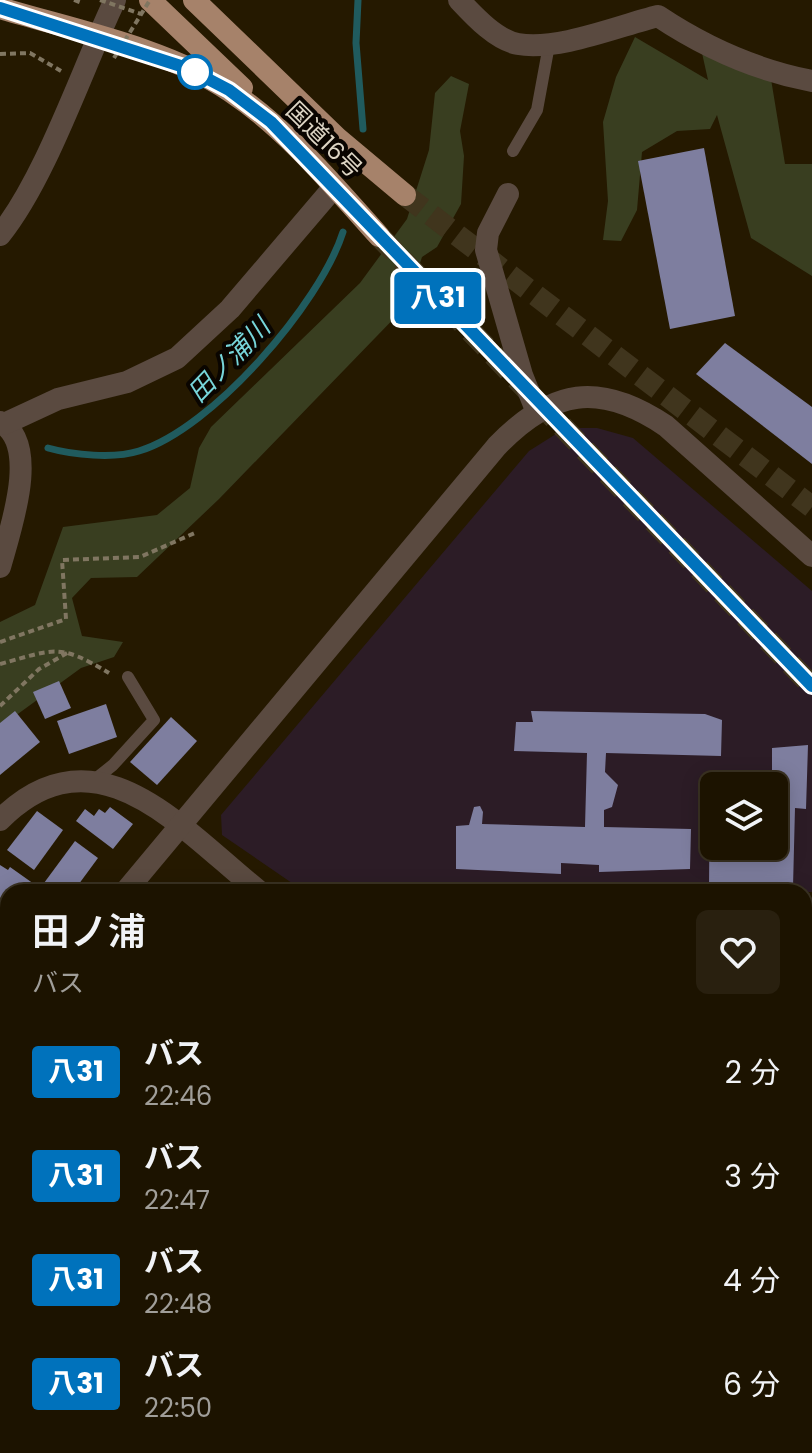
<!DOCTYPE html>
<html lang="ja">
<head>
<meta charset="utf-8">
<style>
  :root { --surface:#1c1300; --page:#29200f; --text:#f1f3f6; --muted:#a09e99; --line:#3a3222 }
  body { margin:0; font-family:Poppins,"Noto Sans JP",sans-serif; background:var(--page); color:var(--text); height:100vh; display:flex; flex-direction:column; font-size:30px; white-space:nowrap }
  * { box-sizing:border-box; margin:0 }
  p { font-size:26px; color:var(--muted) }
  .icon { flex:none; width:44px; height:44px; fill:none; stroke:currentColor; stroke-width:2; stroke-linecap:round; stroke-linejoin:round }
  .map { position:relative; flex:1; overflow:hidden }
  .side { position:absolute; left:0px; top:884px; width:812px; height:570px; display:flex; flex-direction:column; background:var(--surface); border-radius:24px 24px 0 0; box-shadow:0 4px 20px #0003,0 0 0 2px var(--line) }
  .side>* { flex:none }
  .badge { padding:0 16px; border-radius:6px; font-size:28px; line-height:52px }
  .fabs { position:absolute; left:700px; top:772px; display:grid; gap:16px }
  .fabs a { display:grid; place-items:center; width:88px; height:88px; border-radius:12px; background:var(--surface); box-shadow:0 4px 20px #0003,0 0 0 2px var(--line); font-size:40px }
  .map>.badge { position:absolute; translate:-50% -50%; box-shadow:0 0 0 4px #fff }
  .round { display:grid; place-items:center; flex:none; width:84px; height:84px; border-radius:12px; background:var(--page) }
  .summary { display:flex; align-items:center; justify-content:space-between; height:136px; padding:0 32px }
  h1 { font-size:38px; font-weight:600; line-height:60px }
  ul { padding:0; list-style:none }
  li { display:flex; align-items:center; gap:24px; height:104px; padding:0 32px }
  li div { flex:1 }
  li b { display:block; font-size:30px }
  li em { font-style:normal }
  li .badge { min-width:88px; font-weight:700; text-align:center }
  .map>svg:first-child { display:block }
</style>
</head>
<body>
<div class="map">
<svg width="812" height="1453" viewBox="0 0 812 1453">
  <rect width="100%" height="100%" fill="#251900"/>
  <!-- education -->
  <path fill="#2c1c26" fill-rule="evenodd" d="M576 428H597L633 438 812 591V892H305L222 835 221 815 529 451 556 434ZM714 786H774V846H714Z"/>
  <!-- green -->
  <g fill="#393e20">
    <path d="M635 37 708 80 700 44 770 73 785 164H812V276L751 238 717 115 710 129 677 131 642 152 637 210 621 241 603 240 608 201 603 122 616 77Z"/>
    <path d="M451 76 469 84 460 131 464 156 461 204 437 247 422 257 406 306 219 499 137 577 91 578 72 598 82 636 123 642 114 657 81 668 0 727V622L35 605 63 527 157 515 190 488 199 448 211 427 360 283 407 219 429 150 435 93Z"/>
    <path d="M812 1374V1453H739L734 1446H804V1379Z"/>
  </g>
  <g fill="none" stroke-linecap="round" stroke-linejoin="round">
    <!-- stream -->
    <g stroke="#205b5e" stroke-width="7">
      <path d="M358 0 356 43 363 129"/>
      <path d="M48 448C73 455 114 459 139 451 212 429 320 304 343 232"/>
    </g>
  </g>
  <!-- building -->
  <g fill="#7e7e9f" fill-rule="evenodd">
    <path d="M704 148 735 316 670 329 638 161Z"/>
    <path d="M725 343 812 407V464L696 374Z"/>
    <path d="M59 681 71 708 45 719 33 692Z"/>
    <path d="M106 704 117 737 69 754 57 721Z"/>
    <path d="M15 711 40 742 0 775V723Z"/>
    <path d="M531 711 705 714 722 720 721 756 606 753 605 772 618 785 612 807 604 810V827L691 829 690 869 599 872V865L561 863V874L456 869V826L469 825 474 807 480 806 483 812 482 824 585 827 587 753 514 751 516 722H533Z"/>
    <path d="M171 717 197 741 157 785 130 762Z"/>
    <path d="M808 745 806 809 795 808 793 887 709 886 710 771 772 770V748ZM714 786H774V846H714Z"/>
    <path d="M110 807 133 824 113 849 76 821 85 809 94 816 99 809 105 813Z"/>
    <path d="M37 811 63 830 34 870 7 850Z"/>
    <path d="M75 841 98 858 73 892H57L44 883Z"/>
    <path d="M0 865 8 870 10 867 34 884 29 892H8V904L0 898Z"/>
    <path d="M205 882 217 892H198Z"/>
    <path d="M0 916 8 922 0 935Z"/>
    <path d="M8 939V980L0 974V950Z"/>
    <path d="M812 1040V1058L804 1050Z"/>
    <path d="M804 1060 812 1069V1081L804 1088Z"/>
    <path d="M812 1108V1133L804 1122V1114Z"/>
    <path d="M8 1112V1144L0 1138V1123Z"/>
    <path d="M804 1147 812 1157V1165L804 1168Z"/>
    <path d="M812 1172V1202L804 1205V1175Z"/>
    <path d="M812 1210V1260L804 1254V1214Z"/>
    <path d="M808 1293 812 1316 804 1319V1295Z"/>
    <path d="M812 1323V1356L804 1361V1328Z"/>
    <path d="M0 1351 3 1355 8 1352V1418L0 1411Z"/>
    <path d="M81 1446H152V1453H80Z"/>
    <path d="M268 1446H278L281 1453H248Z"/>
    <path d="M413 1446H456L452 1453H410Z"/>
    <path d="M538 1446H572L567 1453H542L536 1450Z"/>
    <path d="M648 1446H691L695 1448 689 1453H646L643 1451Z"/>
  </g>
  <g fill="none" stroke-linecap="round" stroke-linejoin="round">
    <!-- trunk-tunnel -->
    <g stroke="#40351d" stroke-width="22" stroke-dasharray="22 11" stroke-linecap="butt">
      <path d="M405 195 812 507"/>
      <path d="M379 236 812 686"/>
    </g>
    <!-- path -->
    <g stroke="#807661" stroke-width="4" stroke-dasharray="6 4" stroke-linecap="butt">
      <path d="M74 0 82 3"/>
      <path d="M0 54 30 53 61 71"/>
      <path d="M0 642 66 619 62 560 140 557 197 532"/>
      <path d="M0 664C55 649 59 643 109 673"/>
      <path d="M0 706 39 669 69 652"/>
      <path d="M804 897 812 895"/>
      <path d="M804 1105 812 1098"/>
      <path d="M804 1133 812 1145"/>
      <path d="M301 1446 305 1453"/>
      <path d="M385 1453 389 1446"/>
      <path d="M483 1453 488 1446"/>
    </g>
    <!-- service -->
    <g stroke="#5a4a40" stroke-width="12">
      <path d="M513 151 537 110 549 45"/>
      <path d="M93 781 113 765 154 720 128 677"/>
      <path d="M0 1214 8 1203"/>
      <path d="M0 1314 8 1320"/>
      <path d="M619 1446 627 1453"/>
      <path d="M169 1453 170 1446"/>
    </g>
    <!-- minor -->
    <g stroke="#5a4a40" stroke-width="22">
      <path d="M459 0C474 16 496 40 518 44 558 51 618 26 658 16 706 48 755 70 812 81"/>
      <path d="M508 194 488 233 486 250 522 375 536 410"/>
      <path d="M0 422C41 444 10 530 0 567"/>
      <path d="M4 424 58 399 127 382 177 358 230 309 334 187"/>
      <path d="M804 1371 812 1366"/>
      <path d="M218 1453 219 1446"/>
      <path d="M710 1453 716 1446"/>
    </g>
    <!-- tertiary -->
    <g stroke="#5a4a40" stroke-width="22">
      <path d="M0 235C46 178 82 69 115 0"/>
      <path d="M0 820C97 723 183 831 260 892"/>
      <path d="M125 892 497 446C552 389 599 381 666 426L812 556"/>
      <path d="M804 973 812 971"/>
      <path d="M0 1060 8 1048"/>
    </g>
    <!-- trunk -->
    <g stroke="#a6826a" stroke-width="22">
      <path d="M150 0 242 88"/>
      <path d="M194 0 337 138 405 195"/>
      <path d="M0 8C73 30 166 48 230 91 287 129 333 185 379 236"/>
    </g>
    <!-- path-bridge -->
    <g stroke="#807661" stroke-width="4" stroke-dasharray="6 4" stroke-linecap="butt">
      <path d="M100 0 141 14"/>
      <path d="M114 58 150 0"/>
    </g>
  </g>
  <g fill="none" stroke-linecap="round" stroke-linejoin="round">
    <defs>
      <path id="line" d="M0 8 187 68 229 90 271 122 812 686"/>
    </defs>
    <!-- line casing -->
    <use href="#line" stroke="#fff" stroke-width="18"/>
    <!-- line -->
    <use href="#line" stroke="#0072bc" stroke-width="12"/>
  </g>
  <!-- markers -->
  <circle fill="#fff" stroke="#0072bc" stroke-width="4" cx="195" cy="72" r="16"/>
  <g text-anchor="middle" stroke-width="8" stroke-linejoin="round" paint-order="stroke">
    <!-- street labels -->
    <g font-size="24" fill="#dcd4c3" stroke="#0a0500">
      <text transform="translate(324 140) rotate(45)" y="8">国道16号</text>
    </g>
    <!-- water labels -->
    <g font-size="26" font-style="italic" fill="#77d5da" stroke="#0a0500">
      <text transform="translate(229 360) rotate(-46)" y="9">田ノ浦川</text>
    </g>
  </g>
</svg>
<div class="fabs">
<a><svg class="icon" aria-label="layers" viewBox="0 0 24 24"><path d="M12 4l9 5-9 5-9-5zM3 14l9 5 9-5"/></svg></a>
</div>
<b class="badge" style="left:438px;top:298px;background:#0072bc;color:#fff">八31</b>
<section class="side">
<div class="summary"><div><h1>田ノ浦</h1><p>バス</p></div><a class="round"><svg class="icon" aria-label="heart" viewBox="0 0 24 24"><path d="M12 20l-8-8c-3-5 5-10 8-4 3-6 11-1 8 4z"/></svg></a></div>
<ul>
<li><span class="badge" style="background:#0072bc;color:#fff">八31</span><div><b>バス</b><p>22:46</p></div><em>2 分</em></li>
<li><span class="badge" style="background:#0072bc;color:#fff">八31</span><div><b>バス</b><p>22:47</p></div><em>3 分</em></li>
<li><span class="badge" style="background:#0072bc;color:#fff">八31</span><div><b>バス</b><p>22:48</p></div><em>4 分</em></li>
<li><span class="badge" style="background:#0072bc;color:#fff">八31</span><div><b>バス</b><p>22:50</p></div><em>6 分</em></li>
</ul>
</section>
</div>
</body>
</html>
